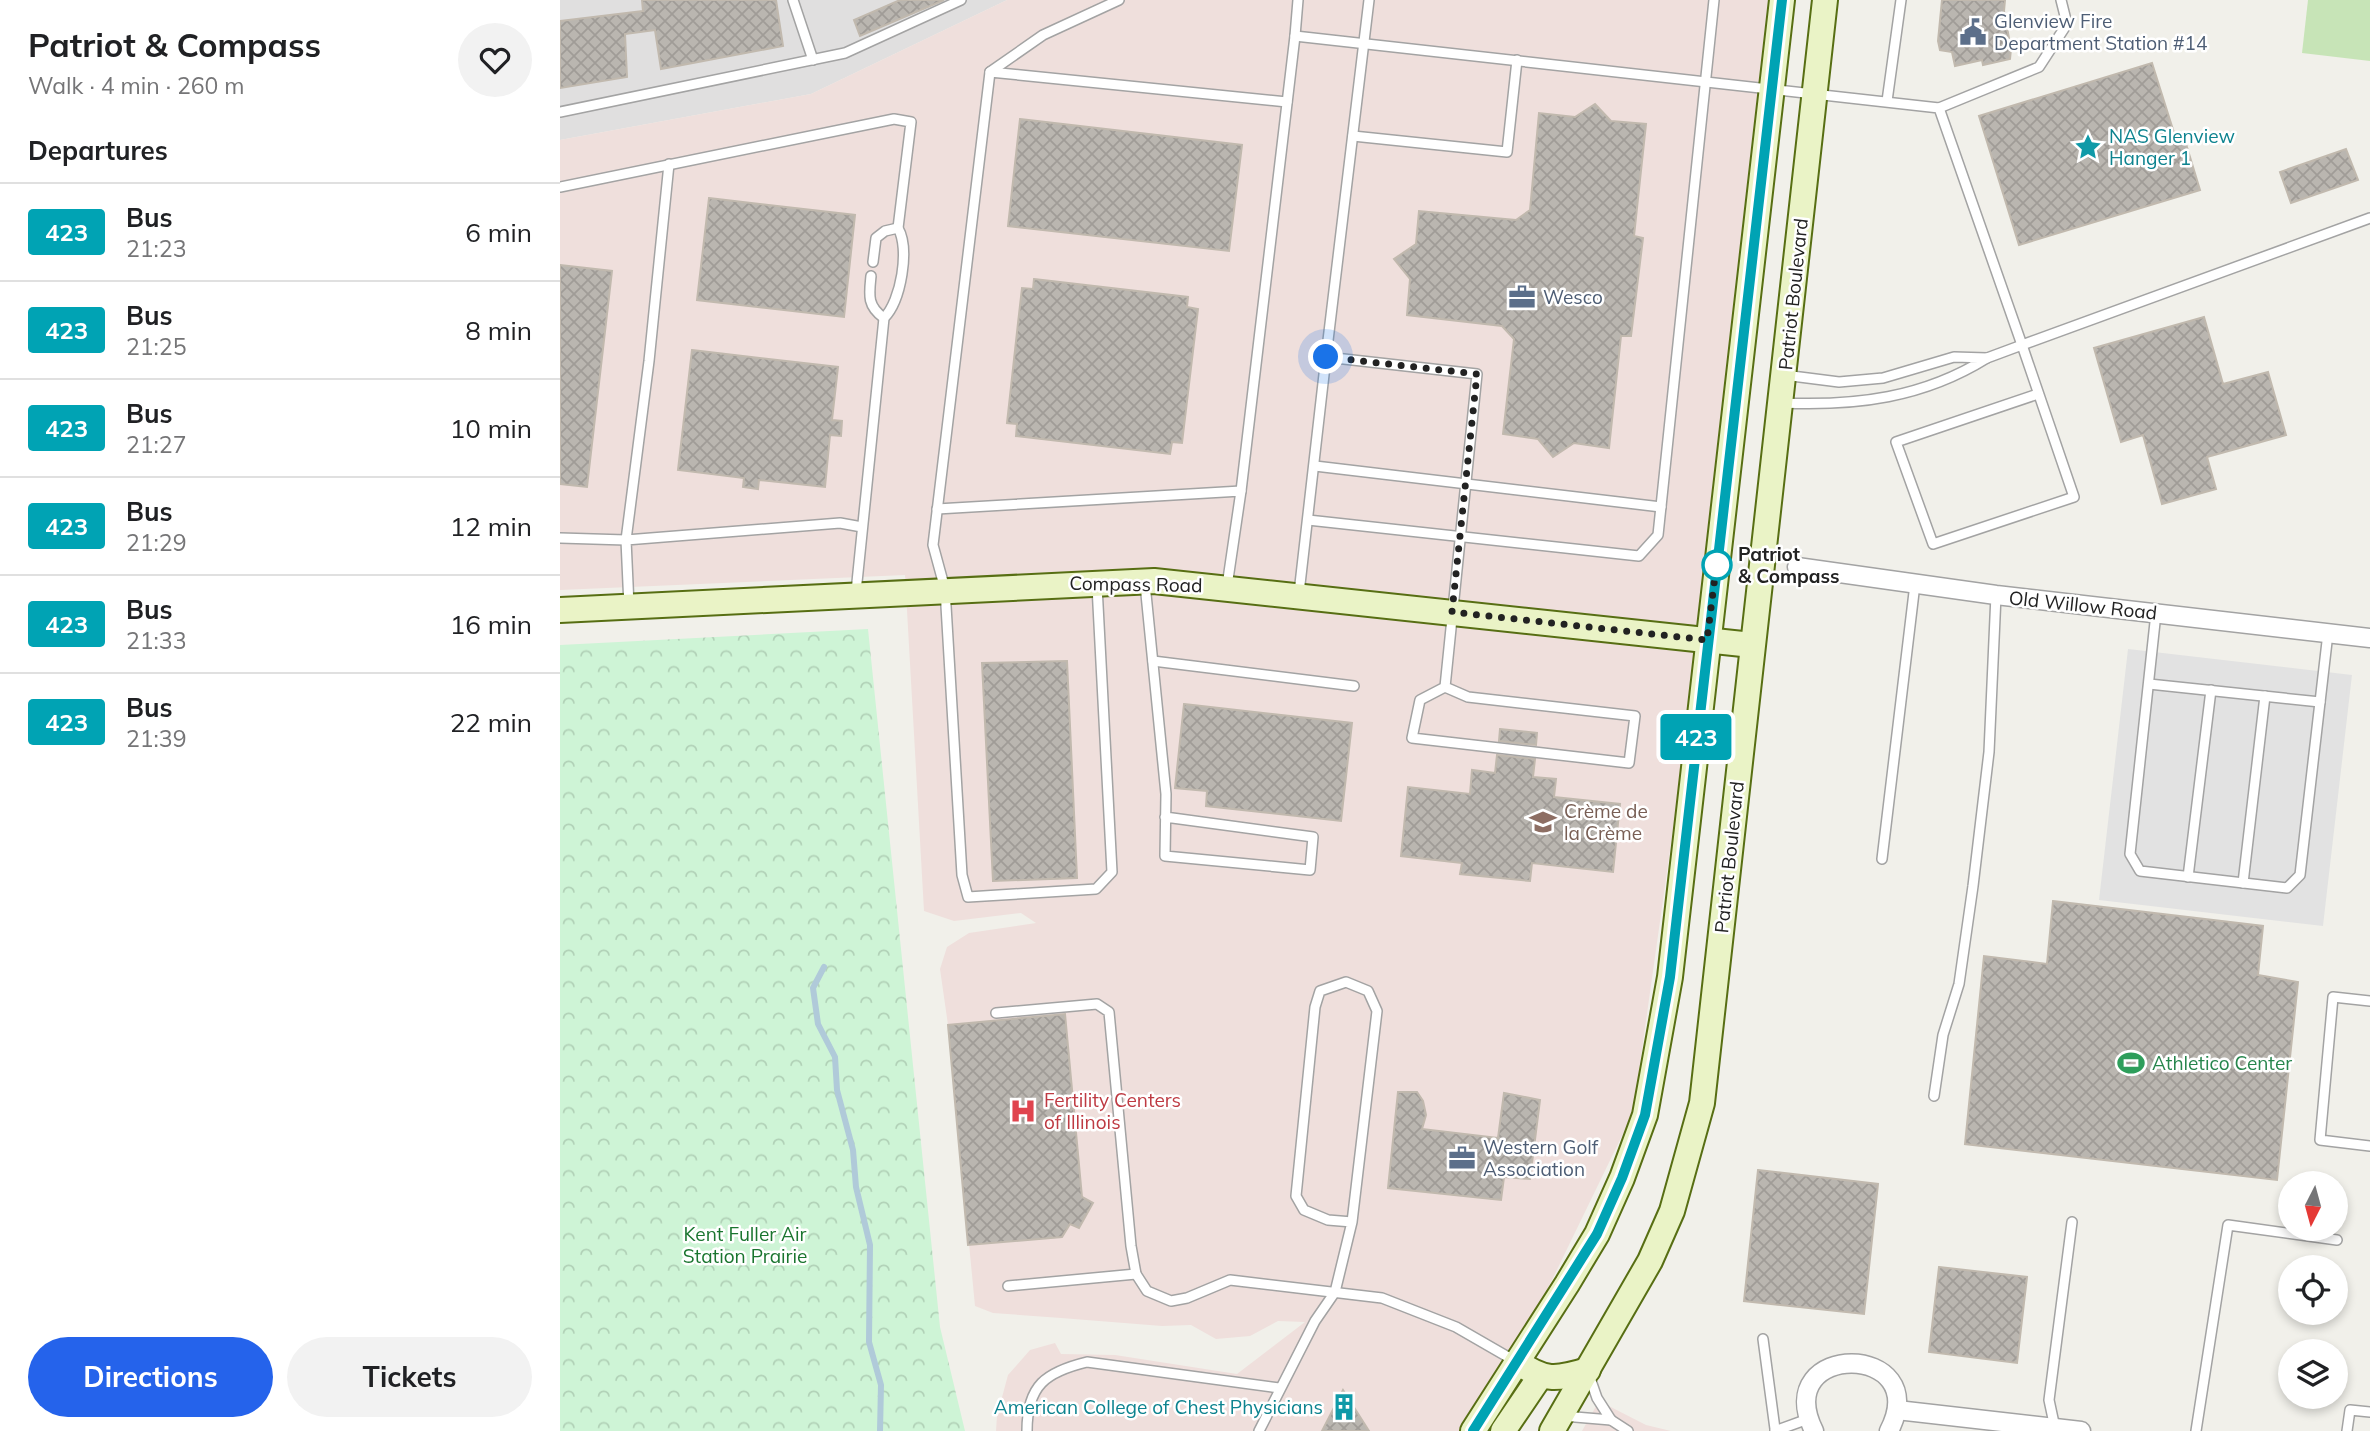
<!DOCTYPE html>
<html lang="en">
<head>
<meta charset="utf-8">
<style>
  :root { --surface:#fff; --page:#f2f2f2; --text:#202124; --muted:#757577; --line:#e0e0e0; --accent:#2563eb }
  body { margin:0; font-family:Mulish,sans-serif; background:var(--page); color:var(--text); height:100vh; display:flex; flex-direction:column; font-size:26px; white-space:nowrap }
  * { box-sizing:border-box; margin:0 }
  p { font-size:23px; color:var(--muted) }
  .icon { flex:none; width:38px; height:38px; fill:none; stroke:currentColor; stroke-width:2; stroke-linecap:round; stroke-linejoin:round }
  .map { position:relative; flex:1; overflow:hidden }
  .side { display:flex; flex-direction:column; background:var(--surface); width:560px }
  .side>* { flex:none }
  .badge { padding:0 14px; border-radius:5px; font-size:24px; line-height:46px }
  .needle { width:46px; rotate:186deg }
  .buttons { position:absolute; left:1718px; top:1171px; display:grid; gap:14px }
  .buttons a { display:grid; place-items:center; width:70px; height:70px; border-radius:50%; background:var(--surface); box-shadow:0 4px 10px #0003; font-size:35px }
  .you { position:absolute; width:35px; height:35px; margin:-18px; border:5px solid #fff; border-radius:50%; background:#1a73e8; box-shadow:0 0 0 10px #1a73e833 }
  .map>.badge { position:absolute; translate:-50% -50%; box-shadow:0 0 0 4px #fff }
  h2 { padding:0 28px; font-size:26px; line-height:63px }
  .round { display:grid; place-items:center; flex:none; width:74px; height:74px; border-radius:37px; background:var(--page) }
  .overview { display:flex; align-items:center; justify-content:space-between; height:119px; padding:0 28px }
  h1 { font-size:33px; font-weight:700; line-height:52px }
  .primary-button { display:flex; gap:14px; margin-top:auto; padding:14px 28px }
  .primary-button a { flex:1; height:80px; border-radius:42px; background:var(--accent); color:#fff; font-size:28px; font-weight:700; line-height:80px; text-align:center }
  .primary-button a+a { background:var(--page); color:var(--text) }
  ul { padding:0; list-style:none }
  li { display:flex; align-items:center; gap:21px; height:98px; padding:0 28px; border-top:2px solid var(--line) }
  li div { flex:1 }
  li b { display:block; font-size:26px }
  li em { font-style:normal }
  li .badge { min-width:77px; font-weight:700; text-align:center }
  main { display:flex; flex:1; min-height:0 }
  .map>svg:first-child { display:block }
</style>
</head>
<body>
<main>
<section class="side">
<div class="overview"><div><h1>Patriot &amp; Compass</h1><p>Walk · 4 min · 260 m</p></div><a class="round"><svg class="icon" aria-label="heart" viewBox="0 0 24 24"><path d="M12 20l-8-8c-3-5 5-10 8-4 3-6 11-1 8 4z"/></svg></a></div>
<h2>Departures</h2>
<ul>
<li><span class="badge" style="background:#00a3b4;color:#fff">423</span><div><b>Bus</b><p>21:23</p></div><em>6 min</em></li>
<li><span class="badge" style="background:#00a3b4;color:#fff">423</span><div><b>Bus</b><p>21:25</p></div><em>8 min</em></li>
<li><span class="badge" style="background:#00a3b4;color:#fff">423</span><div><b>Bus</b><p>21:27</p></div><em>10 min</em></li>
<li><span class="badge" style="background:#00a3b4;color:#fff">423</span><div><b>Bus</b><p>21:29</p></div><em>12 min</em></li>
<li><span class="badge" style="background:#00a3b4;color:#fff">423</span><div><b>Bus</b><p>21:33</p></div><em>16 min</em></li>
<li><span class="badge" style="background:#00a3b4;color:#fff">423</span><div><b>Bus</b><p>21:39</p></div><em>22 min</em></li>
</ul>
<div class="primary-button"><a>Directions</a><a>Tickets</a></div>
</section>
<div class="map">
<svg width="1810" height="1431" viewBox="0 0 1810 1431">
  <defs>
    <pattern id="park-crowns" width="20" height="18" patternUnits="userSpaceOnUse" patternTransform="scale(1.75)"><rect width="20" height="18" fill="#cef4d6"/><path d="M2 6a3 3 0 1 1 6 0M12 15a3 3 0 1 1 6 0" fill="none" stroke="#b1d1b7"/></pattern>
    <pattern id="building-cross-hatch" width="8" height="8" patternUnits="userSpaceOnUse" patternTransform="scale(1.75)"><rect width="8" height="8" fill="#bab6b0"/><path d="M0 0l8 8M0 8l8-8" fill="none" stroke="#a09c97"/></pattern>
  </defs>
  <rect width="100%" height="100%" fill="#f1f0ea"/>
  <!-- residential -->
  <path fill="#e0dfdf" d="M0 0H447L251 94 0 140Z"/>
  <!-- commercial -->
  <g fill="#efdfdc">
    <path d="M447 0H1208L1114 822 1073 1113 975 1315 905 1431H436L437 1416 448 1375 470 1350 495 1343 501 1354 555 1355 677 1374 745 1322 718 1321 690 1336 656 1339 631 1325 602 1326 501 1318 433 1313 415 1306 388 1025 380 969 387 947 409 933 476 923 461 913 394 921 364 911 345 575 0 590V140L251 94Z"/>
    <path d="M1039 1401 1086 1425 1111 1431H1022Z"/>
  </g>
  <!-- grass -->
  <path fill="#c7e4b7" d="M1748 0H1810V61L1742 53Z"/>
  <!-- park -->
  <path fill="url(#park-crowns)" d="M308 629 380 1327 405 1431H0V645Z"/>
  <!-- parking -->
  <path fill="#e2e2e2" d="M1568 649 1792 675 1763 926 1539 900Z"/>
  <g fill="none" stroke-linecap="round" stroke-linejoin="round">
    <!-- stream -->
    <path stroke="#b0cad9" stroke-width="6" d="M264 967 253 988 258 1024 275 1057 277 1090 293 1150 296 1187 310 1245 309 1342 321 1385 320 1431"/>
  </g>
  <!-- building -->
  <g fill="url(#building-cross-hatch)" stroke="#c1b9ae" stroke-width="2">
    <path d="M82 0H216L223 46 101 69 95 30 65 34 67 77 0 88V21L83 11Z"/>
    <path d="M340 0H384L300 36 294 20Z"/>
    <path d="M1382 0H1445L1444 11 1451 49 1450 59 1423 65 1422 60 1395 66 1392 52 1380 50 1378 41Z"/>
    <path d="M1592 63 1615 136 1623 134 1640 190 1459 245 1419 116Z"/>
    <path d="M1035 104 1051 121 1086 124 1074 236 1083 238 1071 336H1061L1049 448 1014 443 993 457 978 439 943 434 954 339 942 326 847 315 850 279 834 259 856 244 859 211 956 220 970 210 979 113 1015 117Z"/>
    <path d="M460 119 682 145 669 251 448 226Z"/>
    <path d="M1786 149 1798 180 1731 203 1720 172Z"/>
    <path d="M149 198 295 215 284 317 137 300Z"/>
    <path d="M0 265 52 271 27 487 0 484Z"/>
    <path d="M474 279 628 297 627 307 638 309 622 443 612 442 610 454 456 436 457 424 447 423 458 323 462 288 473 289Z"/>
    <path d="M1644 317 1663 384 1708 372 1726 435 1647 457 1656 489 1602 504 1583 435 1561 442 1534 348Z"/>
    <path d="M132 350 278 367 272 420 282 421 281 436 270 435 265 487 199 480 198 489 183 487 184 478 118 470Z"/>
    <path d="M507 661 517 878 433 881 422 663Z"/>
    <path d="M624 704 792 723 781 821 646 806 647 791 615 788Z"/>
    <path d="M940 729 977 733 976 745 939 741Z"/>
    <path d="M937 755 975 759 973 777 996 779 994 797 1060 804 1053 872 972 863 970 881 900 874 902 863 841 856 848 787 910 794 912 770 935 773Z"/>
    <path d="M1493 901 1703 926 1698 975 1738 982 1717 1180 1405 1144 1424 956 1487 964Z"/>
    <path d="M505 1014 522 1197 533 1203 519 1228 510 1224 502 1237 408 1245 388 1025Z"/>
    <path d="M838 1092H857L863 1101 866 1115 862 1129 938 1138 944 1093 980 1100 970 1179 944 1177 941 1200 828 1188Z"/>
    <path d="M1198 1170 1318 1184 1304 1314 1184 1301Z"/>
    <path d="M1379 1267 1467 1277 1457 1363 1369 1352Z"/>
    <path d="M783 1390 809 1431H762Z"/>
  </g>
  <g fill="none" stroke-linecap="round" stroke-linejoin="round">
    <defs>
      <g id="lane">
        <path d="M233 0 253 60"/>
        <path d="M735 36 738 0"/>
        <path d="M430 72 483 35 559 0"/>
        <path d="M1327 101 1341 0"/>
        <path d="M1379 108 1479 67 1507 24 1501 0"/>
        <path d="M0 112 285 53 401 0"/>
        <path d="M793 136 947 152 957 60"/>
        <path d="M0 187 334 119 351 122 338 228C350 249 341 301 324 318L296 592"/>
        <path d="M313 262 316 238 325 231 338 228"/>
        <path d="M311 276C309 295 307 306 324 318"/>
        <path d="M766 357 809 0"/>
        <path d="M1427 358 1462 345 1514 497 1373 544 1336 442 1478 394"/>
        <path d="M1223 403C1296 406 1363 398 1427 358L1394 357 1323 378 1279 382 1224 375"/>
        <path d="M755 466 1101 507"/>
        <path d="M681 491 735 36 1379 108 1462 345 1810 218"/>
        <path d="M377 509 681 491 667 586"/>
        <path d="M748 520 1079 556 1098 535 1154 0"/>
        <path d="M0 538 66 540 89 361 109 164"/>
        <path d="M585 584 606 794 605 856 750 870 753 837 605 817"/>
        <path d="M537 586 552 872 536 889 408 897 402 875 385 589 373 545 430 72 727 102"/>
        <path d="M739 593 766 357 917 374 885 687 860 700 852 738 1069 763 1075 716 908 697 885 687"/>
        <path d="M69 606 66 540 280 523 302 527"/>
        <path d="M1596 613 1570 854 1580 871 1727 888 1740 875 1768 633"/>
        <path d="M593 661 794 686"/>
        <path d="M1589 684 1760 702"/>
        <path d="M1322 859 1355 584"/>
        <path d="M1628 877 1651 690"/>
        <path d="M1683 883 1705 696"/>
        <path d="M1810 1001 1773 997 1760 1140 1810 1146"/>
        <path d="M436 1013 537 1004 549 1012 571 1246 576 1274 587 1291 611 1301 627 1298 670 1280 822 1298 896 1327 955 1361"/>
        <path d="M1374 1096 1383 1035 1399 984 1413 886 1429 752 1436 595"/>
        <path d="M448 1286 576 1274"/>
        <path d="M1203 1339 1215 1429"/>
        <path d="M1003 1416 1051 1420 1037 1398 1029 1375"/>
        <path d="M1051 1420 1068 1431"/>
        <path d="M1495 1428 1489 1400 1512 1222"/>
        <path d="M467 1431C467 1385 486 1372 527 1362L719 1388"/>
        <path d="M699 1431 755 1321 775 1292 792 1222 817 1011 808 991 786 982 760 991 755 1007 736 1196 744 1210 768 1220 792 1222"/>
        <path d="M1215 1431 1248 1419"/>
        <path d="M1636 1431 1668 1225 1777 1240"/>
        <path d="M1787 1431 1790 1410 1810 1412"/>
      </g>
      <g id="street">
        <path d="M1237 567 1436 595 1810 638"/>
        <path d="M1337 1410 1521 1431"/>
        <path d="M1254 1431C1209 1340 1375 1342 1329 1431"/>
      </g>
      <g id="secondary">
        <path d="M0 610 594 581 1192 645"/>
        <path d="M957 1362C985 1381 995 1380 1028 1370"/>
        <path d="M913 1431 1007 1284 1037 1234 1062 1178 1085 1115 1110 977 1222 0"/>
        <path d="M943 1431 979 1378"/>
        <path d="M992 1431 1090 1261 1112 1211 1142 1103 1265 0"/>
      </g>
    </defs>
    <!-- lane casing -->
    <use href="#lane" stroke="#a3a3a3" stroke-width="12"/>
    <!-- street casing -->
    <use href="#street" stroke="#a3a3a3" stroke-width="21"/>
    <!-- secondary casing -->
    <use href="#secondary" stroke="#576e13" stroke-width="28"/>
    <!-- lane -->
    <use href="#lane" stroke="#fff" stroke-width="9"/>
    <!-- street -->
    <use href="#street" stroke="#fff" stroke-width="18"/>
    <!-- secondary -->
    <use href="#secondary" stroke="#eaf3c6" stroke-width="24"/>
  </g>
  <g fill="none" stroke-linecap="round" stroke-linejoin="round">
    <defs>
      <path id="line" d="M913 1431 1037 1234 1062 1178 1085 1115 1110 977 1222 0"/>
    </defs>
    <!-- line casing -->
    <use href="#line" stroke="#fff" stroke-width="16"/>
    <!-- line -->
    <use href="#line" stroke="#00a3b4" stroke-width="10"/>
    <!-- walk -->
    <path stroke="#222" stroke-width="7" stroke-dasharray="0 12.6" d="M766 357 917 374 892 612 1147 640 1157 560V565"/>
  </g>
  <!-- icons -->
  <defs>
    <symbol id="civic-bare" viewBox="-9 -9 18 18"><path d="M-.6-6.5H3V-4.5H.6V-3L4-1V1h2V6H-6V1h2V-1L-.6-3ZM-1.2 2.5V6h2.4V2.5Z" fill="#5c6f8a" stroke="#fff" stroke-width="2.5" paint-order="stroke"/></symbol>
    <symbol id="sight-bare" viewBox="-9 -9 18 18"><path d="M0-6L1.8-2.2L6-1.7L2.9 1.2L3.7 5.4L0 3.3L-3.7 5.4L-2.9 1.2L-6-1.7L-1.8-2.2Z" fill="#0f9aa8" stroke="#fff" stroke-width="2.5" paint-order="stroke"/></symbol>
    <symbol id="office-bare" viewBox="-9 -9 18 18"><path d="M-6-3h4V-5.5h4V-3h4V5H-6ZM-1-4.5V-3h2v-1.5ZM-6 0V1H6V0Z" fill="#5c6f8a" stroke="#fff" stroke-width="2.5" paint-order="stroke"/></symbol>
    <symbol id="school-bare" viewBox="-9 -9 18 18"><path d="M0-5L7-2L0 1L-7-2ZM-4 1L0 2.5L4 1V4Q0 6-4 4Z" fill="#8d6e63" stroke="#fff" stroke-width="2.5" paint-order="stroke"/></symbol>
    <symbol id="stadium-bare" viewBox="-9 -9 18 18"><path d="M0-5a6.5 5 0 1 0 0 10a6.5 5 0 1 0 0-10ZM-3.5-1.8h7v3.6h-7Z" fill="#2e9e5b" stroke="#fff" stroke-width="2.5" paint-order="stroke"/></symbol>
    <symbol id="hospital-bare" viewBox="-9 -9 18 18"><path d="M-5-5h3v3.5h4V-5h3V5h-3V1.5h-4V5h-3Z" fill="#e0444e" stroke="#fff" stroke-width="2.5" paint-order="stroke"/></symbol>
    <symbol id="building-bare" viewBox="-9 -9 18 18"><path d="M-4-6H4V6H1V3H-1V6H-4ZM-2.5-4.3h1.7v1.8h-1.7ZM.8-4.3h1.7v1.8H.8ZM-2.5-1h1.7V.8h-1.7ZM.8-1h1.7V.8H.8Z" fill="#0f9aa8" stroke="#fff" stroke-width="2.5" paint-order="stroke"/></symbol>
  </defs>
  <g fill-rule="evenodd">
    <use href="#civic-bare" x="1394" y="13" width="38" height="38"/>
    <use href="#sight-bare" x="1509" y="128" width="38" height="38"/>
    <use href="#office-bare" x="943" y="278" width="38" height="38"/>
    <use href="#school-bare" x="964" y="803" width="38" height="38"/>
    <use href="#stadium-bare" x="1552" y="1044" width="38" height="38"/>
    <use href="#hospital-bare" x="444" y="1092" width="38" height="38"/>
    <use href="#office-bare" x="883" y="1139" width="38" height="38"/>
    <use href="#building-bare" x="765" y="1388" width="38" height="38"/>
  </g>
  <!-- markers -->
  <circle fill="#fff" stroke="#00a3b4" stroke-width="3.5" cx="1157" cy="565" r="14"/>
  <g text-anchor="middle" stroke-width="5" stroke-linejoin="round" paint-order="stroke">
    <!-- service labels -->
    <g font-size="19" fill="#4e5e75" stroke="#fff" text-anchor="start">
      <text x="1434" y="28">Glenview Fire<tspan x="1434" dy="22">Department Station #14</tspan></text>
      <text x="983" y="304">Wesco</text>
      <text x="923" y="1154">Western Golf<tspan x="923" dy="22">Association</tspan></text>
    </g>
    <!-- culture labels -->
    <g font-size="19" fill="#0d838f" stroke="#fff" text-anchor="start">
      <text x="1549" y="143">NAS Glenview<tspan x="1549" dy="22">Hanger 1</tspan></text>
      <text x="763" y="1414" text-anchor="end">American College of Chest Physicians</text>
    </g>
    <!-- street labels -->
    <g font-size="19" fill="#222" stroke="#fff">
      <text transform="translate(1233 294) rotate(-84)" y="7">Patriot Boulevard</text>
      <text transform="translate(576 584) rotate(1)" y="7">Compass Road</text>
      <text transform="translate(1523 605) rotate(6)" y="7">Old Willow Road</text>
      <text transform="translate(1169 857) rotate(-84)" y="7">Patriot Boulevard</text>
    </g>
    <!-- stop labels -->
    <g font-size="19" font-weight="bold" fill="#222" stroke="#fff" text-anchor="start">
      <text x="1178" y="561">Patriot<tspan x="1178" dy="22">&amp; Compass</tspan></text>
    </g>
    <!-- education labels -->
    <g font-size="19" fill="#785e54" stroke="#fff" text-anchor="start">
      <text x="1004" y="818">Crème de<tspan x="1004" dy="22">la Crème</tspan></text>
    </g>
    <!-- leisure labels -->
    <g font-size="19" fill="#27864d" stroke="#fff" text-anchor="start">
      <text x="1592" y="1070">Athletico Center</text>
    </g>
    <!-- health labels -->
    <g font-size="19" fill="#be3a42" stroke="#fff" text-anchor="start">
      <text x="484" y="1107">Fertility Centers<tspan x="484" dy="22">of Illinois</tspan></text>
    </g>
    <!-- park labels -->
    <g font-size="19" fill="#1a752f" stroke="#fff">
      <text x="185" y="1241">Kent Fuller Air<tspan x="185" dy="22">Station Prairie</tspan></text>
    </g>
  </g>
</svg>
<div class="buttons">
<a><svg class="needle" viewBox="-14 -14 28 28"><path d="M0-13l5 13h-10z" fill="#e53935"/><path d="M0 13l5-13h-10z" fill="#757577"/></svg></a>
<a><svg class="icon" aria-label="locate" viewBox="0 0 24 24"><circle cx="12" cy="12" r="6"/><path d="M12 2v4M12 18v4M2 12h4M18 12h4"/></svg></a>
<a><svg class="icon" aria-label="layers" viewBox="0 0 24 24"><path d="M12 4l9 5-9 5-9-5zM3 14l9 5 9-5"/></svg></a>
</div>
<div class="you" style="left:766px;top:357px"></div>
<b class="badge" style="left:1136px;top:737px;background:#00a3b4;color:#fff">423</b>
</div>
</main>
</body>
</html>
